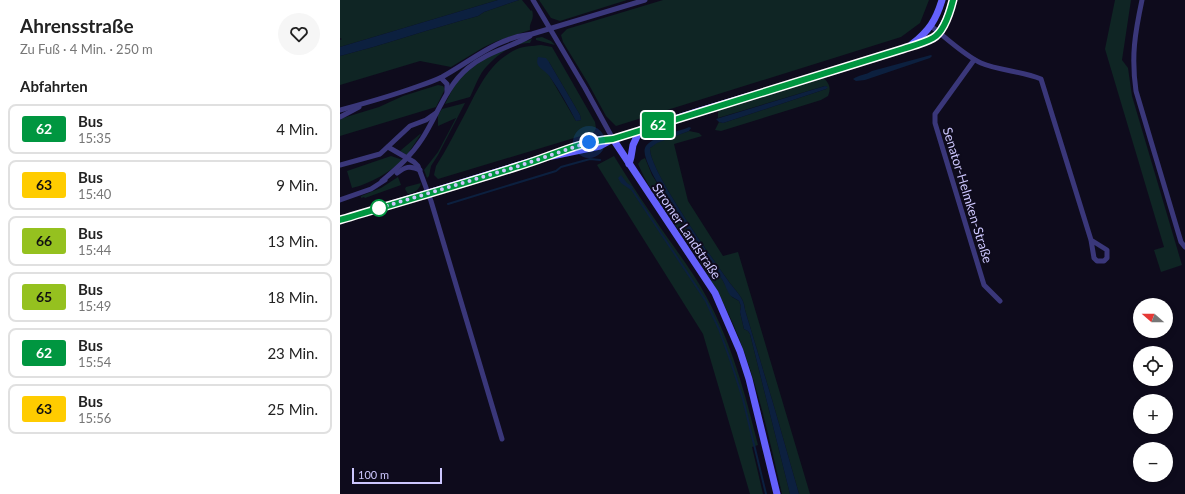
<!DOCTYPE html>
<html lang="de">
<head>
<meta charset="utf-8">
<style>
  :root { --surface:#fff; --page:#f6f6f6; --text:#222; --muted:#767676; --line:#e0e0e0 }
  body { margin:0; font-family:Lato,sans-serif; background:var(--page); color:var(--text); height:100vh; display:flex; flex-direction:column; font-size:15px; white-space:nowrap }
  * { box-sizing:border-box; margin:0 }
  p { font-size:13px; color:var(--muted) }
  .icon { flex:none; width:22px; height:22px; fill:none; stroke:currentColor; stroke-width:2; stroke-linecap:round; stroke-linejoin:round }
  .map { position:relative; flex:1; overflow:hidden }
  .drawer { display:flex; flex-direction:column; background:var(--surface); width:340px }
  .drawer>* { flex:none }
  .badge { padding:0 8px; border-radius:3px; font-size:14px; line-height:26px }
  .needle { width:26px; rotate:290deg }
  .buttons { position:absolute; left:793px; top:298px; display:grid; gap:8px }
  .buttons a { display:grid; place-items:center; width:40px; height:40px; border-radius:50%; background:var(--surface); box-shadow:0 2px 6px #0003; font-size:20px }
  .scale { position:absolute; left:12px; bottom:10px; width:90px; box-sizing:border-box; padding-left:4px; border:2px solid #cdc7fe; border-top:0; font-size:11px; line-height:14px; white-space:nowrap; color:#cdc7fe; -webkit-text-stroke:3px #0e0b1c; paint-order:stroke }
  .you { position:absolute; width:20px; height:20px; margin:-10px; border:3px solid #fff; border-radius:50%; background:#1a73e8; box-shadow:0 0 0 6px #1a73e833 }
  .map>.badge { position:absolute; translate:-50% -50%; box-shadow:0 0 0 2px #fff }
  h2 { padding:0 20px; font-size:15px; line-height:36px }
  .round { display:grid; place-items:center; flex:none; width:42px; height:42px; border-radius:21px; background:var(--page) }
  .summary { display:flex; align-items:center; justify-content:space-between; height:68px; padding:0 20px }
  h1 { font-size:19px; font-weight:700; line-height:30px }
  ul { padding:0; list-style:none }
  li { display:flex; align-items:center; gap:12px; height:50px; margin:0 8px 6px; padding:0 12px; border:2px solid var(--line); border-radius:8px }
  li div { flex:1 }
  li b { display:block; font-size:15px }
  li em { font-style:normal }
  li .badge { min-width:44px; font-weight:700; text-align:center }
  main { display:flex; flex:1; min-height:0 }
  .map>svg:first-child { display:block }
</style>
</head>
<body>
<main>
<section class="drawer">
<div class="summary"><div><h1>Ahrensstraße</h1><p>Zu Fuß · 4 Min. · 250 m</p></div><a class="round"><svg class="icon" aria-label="heart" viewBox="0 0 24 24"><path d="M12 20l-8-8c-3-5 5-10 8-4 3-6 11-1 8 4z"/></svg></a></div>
<h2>Abfahrten</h2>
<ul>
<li><span class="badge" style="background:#009640;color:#fff">62</span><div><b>Bus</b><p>15:35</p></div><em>4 Min.</em></li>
<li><span class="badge" style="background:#fc0;color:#111">63</span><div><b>Bus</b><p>15:40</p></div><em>9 Min.</em></li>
<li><span class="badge" style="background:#95c11f;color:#111">66</span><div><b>Bus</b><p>15:44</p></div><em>13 Min.</em></li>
<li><span class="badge" style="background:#95c11f;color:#111">65</span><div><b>Bus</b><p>15:49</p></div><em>18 Min.</em></li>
<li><span class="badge" style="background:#009640;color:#fff">62</span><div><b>Bus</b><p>15:54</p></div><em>23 Min.</em></li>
<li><span class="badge" style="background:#fc0;color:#111">63</span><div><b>Bus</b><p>15:56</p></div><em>25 Min.</em></li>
</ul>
</section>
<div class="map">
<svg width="845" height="494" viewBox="0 0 845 494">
  <rect width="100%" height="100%" fill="#0e0b1c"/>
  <!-- green -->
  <g fill="#0f2524" fill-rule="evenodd">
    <path d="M0 0H158L0 47V40L2 39 0 38Z"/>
    <path d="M179 0H182L191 11 192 10C195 21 189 21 190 30L157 41 144 47 111 67 80 61 0 85V56C47 44 92 28 138 16L144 12Z"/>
    <path d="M199 0H287L220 21 211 18Z"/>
    <path d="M323 0H589L580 23 561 37 276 126 266 116 248 83 223 42 221 35 227 29Z"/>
    <path d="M775 0H791L782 60 788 68 792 96 842 265 821 272 814 250 824 247 765 49Z"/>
    <path d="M202 37 211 41 215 45 196 40V38Z"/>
    <path d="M192 39 190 43C174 42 157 55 147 66 139 74 135 87 130 97L105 104C110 95 114 84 121 77 140 57 167 48 192 39Z"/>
    <path d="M201 45 212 47 255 122 256 128 254 132 98 179 94 175 96 166C107 149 116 130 126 112 139 87 149 62 177 49 184 46 193 46 201 45ZM209 62 240 115 241 120 236 121 209 75Z"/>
    <path d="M484 78C490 85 491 88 488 96L481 100 381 131 375 130 379 122 383 123 486 89 487 87 485 86 378 118V111Z"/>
    <path d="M98 85 103 86 105 89 96 107 0 136V120L3 118 39 107 63 96Z"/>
    <path d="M125 103 98 155 91 166 89 176 87 178 84 170 98 152 116 118 98 126V115L102 109Z"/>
    <path d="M349 131 359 133 362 136 334 144 348 201 383 256 398 252 470 494H459L433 403 405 310C404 296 394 290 387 279 372 258 308 169 310 148L316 143Z"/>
    <path d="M80 134H81L67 155 60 151Z"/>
    <path d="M51 156 63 160C48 173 32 183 12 188L7 171Z"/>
    <path d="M274 156C287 177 300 198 314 218 331 244 351 268 366 296 392 344 405 393 418 445L412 447 423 494H410L363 334 257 165Z"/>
    <path d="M305 158 312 175 341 220 382 279 392 297 399 301 401 306 400 312 404 329 408 331 410 334 450 494H442C426 425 412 355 378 293 371 280 364 268 356 256 337 225 312 197 298 164L301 160Z"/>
    <path d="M58 177 61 185 25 198 24 197 21 198V196L41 188Z"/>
    <path d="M81 183C80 189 75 193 68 194L65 189 66 187Z"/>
  </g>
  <!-- water -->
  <g fill="#0c203f">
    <path d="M158 0H179L144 12 138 16C92 28 47 44 0 56V47Z"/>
    <path d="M591 55 592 56 590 58 525 80 516 81 513 79C518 75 526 75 532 71Z"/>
    <path d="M198 57 206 58 209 62 240 115 241 120 236 121C228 106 220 91 210 77 205 69 194 68 198 57Z"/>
    <path d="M485 86 488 87 486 89 383 123 379 122 376 119Z"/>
    <path d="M349 127 351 128 349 131 317 143 310 148C308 168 372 258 387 279 394 290 404 296 405 310L433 403 459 494H450L410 334 408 331 404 329 400 312 401 306 399 301C397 299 393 298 391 296 387 292 385 283 381 278 368 258 298 166 305 148 309 137 339 132 349 127Z"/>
    <path d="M281 175 287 183 293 187 291 190 281 183 278 178Z"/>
  </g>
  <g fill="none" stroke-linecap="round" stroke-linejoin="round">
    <!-- stream -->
    <g stroke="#0c203f" stroke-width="2">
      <path d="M291 188 366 301 379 329 391 362 403 399 426 494"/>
      <path d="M108 204 216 171 221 167 250 159 260 160"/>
    </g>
    <!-- street -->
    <g stroke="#3a377a" stroke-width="5">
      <path d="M193 0 245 88 273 139"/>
      <path d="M802 0C795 33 791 56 796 91L841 242 845 247"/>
      <path d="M591 26C605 37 625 56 641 63 660 71 682 71 701 79L751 240 754 258 757 261H764L767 258V250L751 240"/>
      <path d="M634 60 595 114V123L644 285 660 301"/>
      <path d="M101 78 107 84V93"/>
      <path d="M0 110C26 103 51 96 76 87 85 84 94 81 102 77 133 60 156 38 192 34L305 0"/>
      <path d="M0 117 19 107"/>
      <path d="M48 147 74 162 78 166 91 201 162 439"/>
      <path d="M0 165 40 154 70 126 86 120 96 113"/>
      <path d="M57 173C65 167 70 165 80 170"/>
      <path d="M42 181C57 168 71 156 82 139 97 116 106 86 128 68 147 52 169 48 190 36"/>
      <path d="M0 200 31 189 45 180"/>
    </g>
    <!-- secondary -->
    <g stroke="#6460fc" stroke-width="7">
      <path d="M572 44C589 31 596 20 602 0"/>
      <path d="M273 139 375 293 400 351 409 379 437 494"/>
      <path d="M227 150 258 140 271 139"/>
      <path d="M212 156 260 146 273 139 359 111 497 70 563 49 593 38 599 32 606 20 613 0"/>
      <path d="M289 164 291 157 293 145 300 130"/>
      <path d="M0 220 215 154"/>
    </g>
  </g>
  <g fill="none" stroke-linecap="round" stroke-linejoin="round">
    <defs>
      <path id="line" d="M0 220C60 202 120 185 179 166 210 157 240 141 273 139L563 49C572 46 584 43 593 38 604 32 610 12 613 0"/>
    </defs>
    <!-- line casing -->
    <use href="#line" stroke="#fff" stroke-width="9"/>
    <!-- line -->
    <use href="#line" stroke="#009640" stroke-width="6"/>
    <!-- walk -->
    <path stroke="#cdc7fe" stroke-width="4" stroke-dasharray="0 7.2" d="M39 208 36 209 179 166 249 142"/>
  </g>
  <!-- markers -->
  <circle fill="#fff" stroke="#009640" stroke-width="2" cx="39" cy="208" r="8"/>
  <g text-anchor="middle" stroke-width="4" stroke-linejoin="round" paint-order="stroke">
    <!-- street labels -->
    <g font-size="13" fill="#cdc7fe" stroke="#0e0b1c">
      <text transform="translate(628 195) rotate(73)" y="5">Senator-Helmken-Straße</text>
      <text transform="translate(347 231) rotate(56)" y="5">Stromer Landstraße</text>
    </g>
  </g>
</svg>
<div class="buttons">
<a><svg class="needle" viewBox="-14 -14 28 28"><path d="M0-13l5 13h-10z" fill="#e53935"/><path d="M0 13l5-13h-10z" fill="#767676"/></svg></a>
<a><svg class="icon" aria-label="locate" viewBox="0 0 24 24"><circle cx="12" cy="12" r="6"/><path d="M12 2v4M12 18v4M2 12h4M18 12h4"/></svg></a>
<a>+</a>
<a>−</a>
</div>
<div class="scale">100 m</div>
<div class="you" style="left:249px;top:142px"></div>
<b class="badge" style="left:318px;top:125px;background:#009640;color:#fff">62</b>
</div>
</main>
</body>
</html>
